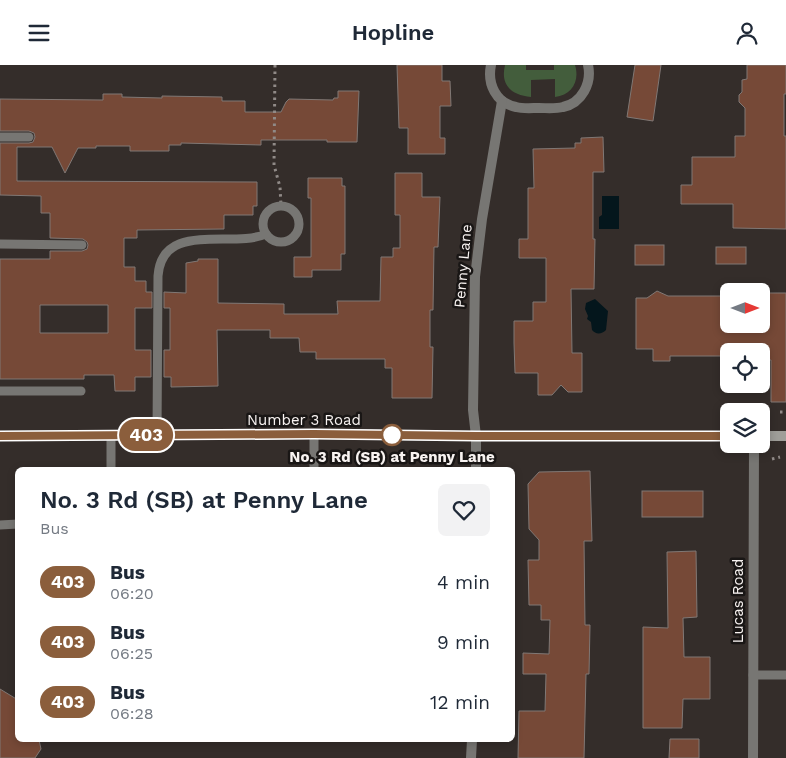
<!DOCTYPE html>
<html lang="en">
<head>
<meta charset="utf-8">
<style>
  :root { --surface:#fff; --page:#f2f2f3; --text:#1f2937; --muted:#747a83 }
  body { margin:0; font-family:"Work Sans",sans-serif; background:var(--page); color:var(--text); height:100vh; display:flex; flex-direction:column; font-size:19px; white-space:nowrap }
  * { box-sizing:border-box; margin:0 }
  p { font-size:16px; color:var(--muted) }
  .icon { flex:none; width:28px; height:28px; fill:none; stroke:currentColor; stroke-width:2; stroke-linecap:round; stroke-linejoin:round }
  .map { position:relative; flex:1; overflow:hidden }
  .side { position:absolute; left:15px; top:402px; width:500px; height:275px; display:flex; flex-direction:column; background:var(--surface); border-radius:8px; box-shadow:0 2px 8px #0003 }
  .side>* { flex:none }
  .badge { padding:0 10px; border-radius:16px; font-size:18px; line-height:32px }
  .needle { width:32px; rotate:90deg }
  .fabs { position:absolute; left:720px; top:218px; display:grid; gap:10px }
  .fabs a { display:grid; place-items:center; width:50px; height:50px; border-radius:8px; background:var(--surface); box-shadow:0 2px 8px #0003; font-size:25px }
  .map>.badge { position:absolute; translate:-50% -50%; box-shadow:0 0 0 2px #fff }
  .round { display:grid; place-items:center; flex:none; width:52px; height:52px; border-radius:8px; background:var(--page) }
  .head { display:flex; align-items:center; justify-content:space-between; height:85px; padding:0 25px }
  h1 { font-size:24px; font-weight:600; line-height:38px }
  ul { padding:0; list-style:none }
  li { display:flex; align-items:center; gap:15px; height:60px; padding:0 25px }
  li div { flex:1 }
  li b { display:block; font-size:19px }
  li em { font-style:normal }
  li .badge { min-width:55px; font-weight:700; text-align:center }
  header { display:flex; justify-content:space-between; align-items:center; height:65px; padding:0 25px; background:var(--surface); font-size:22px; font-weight:600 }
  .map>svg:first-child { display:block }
</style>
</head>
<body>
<header><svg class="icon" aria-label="menu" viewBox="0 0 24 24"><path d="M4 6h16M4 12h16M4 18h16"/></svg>Hopline<svg class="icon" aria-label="person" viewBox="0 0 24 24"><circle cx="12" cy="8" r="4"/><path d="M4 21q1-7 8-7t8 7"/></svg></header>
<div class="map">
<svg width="786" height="693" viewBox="0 0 786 693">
  <rect width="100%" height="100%" fill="#342d2a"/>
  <!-- green -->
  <path fill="#435d3c" d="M505 0H526V5H554V0H575C580 16 572 30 555 32V14L531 15V32C512 30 500 21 505 0Z"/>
  <!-- water -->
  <g fill="#04161c">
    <path d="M602 131H619V164H599V152L602 150Z"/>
    <path d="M595 234 608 246 606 265C602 269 596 270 592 265L591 257 587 254 588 251 585 244 586 238Z"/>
  </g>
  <!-- building -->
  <g fill="#764937" stroke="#807875" fill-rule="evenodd">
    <path d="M397 0H442V16H450L451 41H440V73H445V89H408V63H399Z"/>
    <path d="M635 0H661L653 56 627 52Z"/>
    <path d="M747 0H786V29H784V71H786V164L733 163V139H681V120H692V92H735V71H745V43L739 37V30L742 27V15L747 14Z"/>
    <path d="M338 26H359L357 77H327V75H261V80L181 78V80H169V86H130V81H96V83H78L65 108 52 82H17V116L257 117V141H253V150H224V164L137 165V173H124V202H135V216H146V227H152V243H135V285H151V312H135V326H115L114 310H84V314H0V194H50V186H82L87 184 88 180 87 177 83 174 50 173V148H41V131L0 130V78H29L33 77 35 72 34 68 29 66H0V34L103 35V29H122V32L162 33V31L222 32V36H245V47H281L286 37 289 34 333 35 334 33H338ZM40 240H108V268H40Z"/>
    <path d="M603 72 604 107H593V174H595L594 224H571L572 288H582V327H568L561 320 552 330H538V308H515L514 278V256H533V237H546V193H519V174H528V123H534L533 84 575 83V78H581V73Z"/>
    <path d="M395 108H422V132H440L438 182H434L433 245H430V282H433L432 333H392V303H385V294H316V287H300L299 273H270V265H217L218 321 171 322V312H164V285H170V243H164V227L186 228V198L198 196V194H218V238L284 239V249H338L337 236H380L381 192H393V183H400V150H395Z"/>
    <path d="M308 113H342V121H345V189H341V205H312V212H294V192H311V133H308Z"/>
    <rect x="635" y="180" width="29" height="20"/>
    <rect x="716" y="182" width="30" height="17"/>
    <path d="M657 226 668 231H729V259H761V228H786V337H771V295H761V286H729V291H670V296H653V284H636V233H647Z"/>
    <path d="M590 406 592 476H584L585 560H590L589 609H586L584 693H518L519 646H545L546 609H523V588L549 589 550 555H541V540H529L528 495H539V475L529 464 528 419 539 407Z"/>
    <rect x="642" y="426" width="61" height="26"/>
    <path d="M696 486 697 552 683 553 684 592H710V634H683L682 663H643V562L668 563 667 487Z"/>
    <path d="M0 624 18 635V675H39L41 684 35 693H0Z"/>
    <path d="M670 674H699V693H669Z"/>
  </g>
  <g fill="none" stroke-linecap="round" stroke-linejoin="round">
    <!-- path -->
    <g stroke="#908a87" stroke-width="3" stroke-dasharray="2.5 4" stroke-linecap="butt">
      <path d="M275 0 274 100 280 122 281 141"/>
      <path d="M780 347H786"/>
      <path d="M772 394 780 392"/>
    </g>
    <!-- service -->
    <g stroke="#777673" stroke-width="9">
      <path d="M0 72H29"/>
      <circle cx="281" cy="159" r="18"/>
      <path d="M0 179 82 180"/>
      <path d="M0 326H81"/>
      <path d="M314 369V405"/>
      <path d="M111 370V405"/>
      <path d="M157 370 158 211C162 155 232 184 266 169"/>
      <path d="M0 460 18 459"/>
      <path d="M753 610H786"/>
    </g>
    <!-- minor -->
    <g stroke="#777673" stroke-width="10">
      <path d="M491 0C487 19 496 38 516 42 523 44 532 43 539 43 547 43 555 44 563 42 582 38 592 18 588 0"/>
      <path d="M476 405V371L473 345 475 212 482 154 502 36"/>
      <path d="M471 693 472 675"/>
      <path d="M753 693 754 379"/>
    </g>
    <!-- secondary -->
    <g stroke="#9f9e99" stroke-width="10">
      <path d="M0 371 314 369 476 371H729"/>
      <path d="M761 371H786"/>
    </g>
  </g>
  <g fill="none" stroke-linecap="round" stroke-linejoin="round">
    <defs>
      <path id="line" d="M0 371 314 369 476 371H729"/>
    </defs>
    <!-- line casing -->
    <use href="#line" stroke="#fff" stroke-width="11"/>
    <!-- line -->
    <use href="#line" stroke="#8b5e3c" stroke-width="8"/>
  </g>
  <!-- markers -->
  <circle fill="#fff" stroke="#8b5e3c" stroke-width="2.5" cx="392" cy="370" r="10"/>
  <g text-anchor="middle" stroke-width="5" stroke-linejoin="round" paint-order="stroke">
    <!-- street labels -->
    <g font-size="15" fill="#f8f3f1" stroke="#191615">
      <text transform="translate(463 201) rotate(-85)" y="5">Penny Lane</text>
      <text x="304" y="360">Number 3 Road</text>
      <text transform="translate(738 536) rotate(-90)" y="5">Lucas Road</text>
    </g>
    <!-- stop labels -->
    <g font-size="15" font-weight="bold" fill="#f8f3f1" stroke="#191615">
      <text x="392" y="397">No. 3 Rd (SB) at Penny Lane</text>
    </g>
  </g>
</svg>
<div class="fabs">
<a><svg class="needle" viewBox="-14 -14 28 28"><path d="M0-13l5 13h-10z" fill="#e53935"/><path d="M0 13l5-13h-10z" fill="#747a83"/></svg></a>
<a><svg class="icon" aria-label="locate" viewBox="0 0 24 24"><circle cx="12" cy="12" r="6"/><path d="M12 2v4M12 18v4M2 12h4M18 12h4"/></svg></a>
<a><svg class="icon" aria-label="layers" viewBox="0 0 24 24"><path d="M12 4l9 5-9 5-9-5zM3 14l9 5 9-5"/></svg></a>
</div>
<b class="badge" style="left:146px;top:370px;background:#8b5e3c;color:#fff">403</b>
<section class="side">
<div class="head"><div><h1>No. 3 Rd (SB) at Penny Lane</h1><p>Bus</p></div><a class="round"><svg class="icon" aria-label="heart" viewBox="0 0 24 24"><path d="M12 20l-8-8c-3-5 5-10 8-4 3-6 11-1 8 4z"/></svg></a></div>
<ul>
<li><span class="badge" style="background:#8b5e3c;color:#fff">403</span><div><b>Bus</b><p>06:20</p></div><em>4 min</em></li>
<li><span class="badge" style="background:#8b5e3c;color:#fff">403</span><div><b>Bus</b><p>06:25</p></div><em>9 min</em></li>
<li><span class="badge" style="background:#8b5e3c;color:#fff">403</span><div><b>Bus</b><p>06:28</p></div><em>12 min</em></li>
</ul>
</section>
</div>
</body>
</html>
